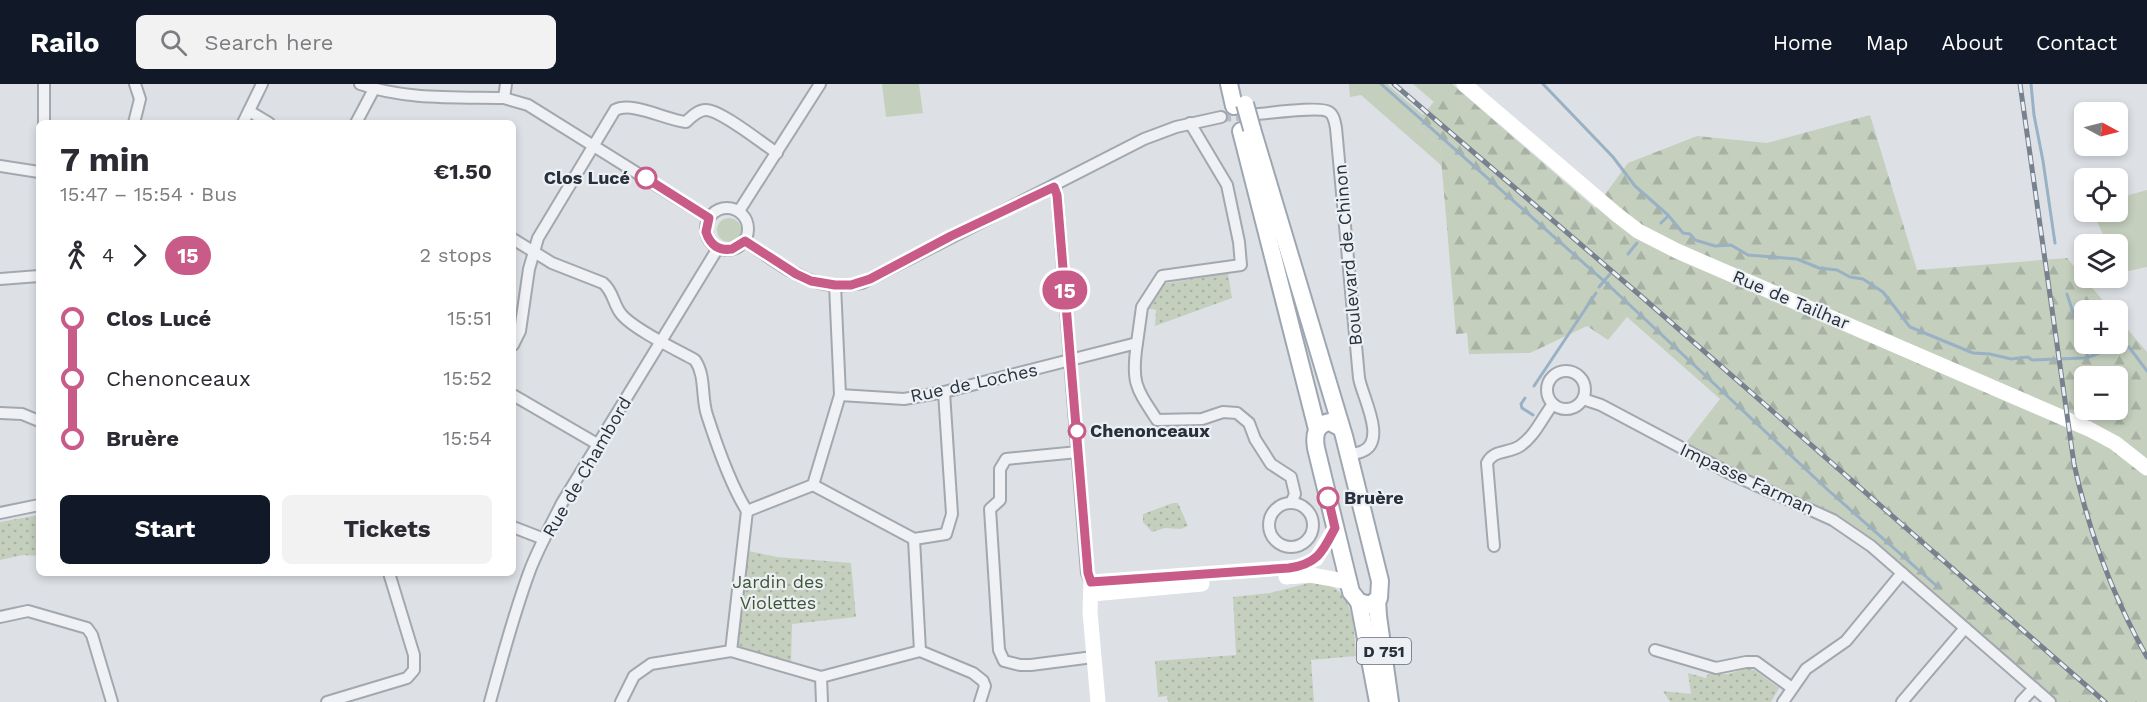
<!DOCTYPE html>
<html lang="en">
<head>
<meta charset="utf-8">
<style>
  :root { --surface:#fff; --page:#f2f2f3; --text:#2b2b33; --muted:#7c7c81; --accent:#111827 }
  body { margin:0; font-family:"Work Sans",sans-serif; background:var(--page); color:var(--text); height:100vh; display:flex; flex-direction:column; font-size:22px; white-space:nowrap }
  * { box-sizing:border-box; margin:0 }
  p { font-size:20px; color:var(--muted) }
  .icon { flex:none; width:33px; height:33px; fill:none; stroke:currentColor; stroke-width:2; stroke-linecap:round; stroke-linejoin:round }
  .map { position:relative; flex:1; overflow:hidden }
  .panel { position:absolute; left:36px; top:36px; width:480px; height:456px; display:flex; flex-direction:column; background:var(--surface); border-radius:9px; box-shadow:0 3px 9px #0003 }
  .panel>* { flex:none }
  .badge { padding:0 12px; border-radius:20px; font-size:21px; line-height:39px }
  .needle { width:39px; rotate:97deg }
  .fabs { position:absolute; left:2074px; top:18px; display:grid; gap:12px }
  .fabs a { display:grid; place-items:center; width:54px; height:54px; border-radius:9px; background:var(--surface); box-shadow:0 3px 9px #0003; font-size:30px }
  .map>.badge { position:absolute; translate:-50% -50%; box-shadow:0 0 0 3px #fff }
  .legs { display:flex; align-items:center; gap:9px; height:66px; padding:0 24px; font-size:20px }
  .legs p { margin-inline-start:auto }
  .summary { display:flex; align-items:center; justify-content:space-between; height:102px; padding:0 24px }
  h1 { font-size:33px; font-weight:700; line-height:45px }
  .action { display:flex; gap:12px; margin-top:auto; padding:12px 24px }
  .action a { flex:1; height:69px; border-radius:9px; background:var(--accent); color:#fff; font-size:24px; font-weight:700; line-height:69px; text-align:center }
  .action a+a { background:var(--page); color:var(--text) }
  ul { padding:0 24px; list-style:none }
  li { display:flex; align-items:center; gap:21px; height:60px; font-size:22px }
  li i { display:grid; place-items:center; width:9px; height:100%; margin:0 8px; background:currentColor }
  li i::after { content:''; width:15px; height:15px; margin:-8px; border:4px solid; border-radius:50%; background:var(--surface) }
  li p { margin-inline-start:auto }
  li:first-child i { background:linear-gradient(#0000 50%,currentColor 0) }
  li:last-child i { background:linear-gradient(currentColor 50%,#0000 0) }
  header { display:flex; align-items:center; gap:36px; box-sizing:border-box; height:84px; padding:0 30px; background:var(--accent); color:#fff }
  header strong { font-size:28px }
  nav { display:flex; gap:33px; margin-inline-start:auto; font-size:21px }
  .search { width:420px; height:54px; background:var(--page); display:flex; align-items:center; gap:15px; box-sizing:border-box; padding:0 21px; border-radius:9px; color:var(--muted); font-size:22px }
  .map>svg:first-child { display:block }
</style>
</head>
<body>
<header>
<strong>Railo</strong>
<div class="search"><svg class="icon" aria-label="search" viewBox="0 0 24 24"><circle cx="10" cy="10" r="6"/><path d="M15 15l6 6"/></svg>Search here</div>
<nav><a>Home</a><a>Map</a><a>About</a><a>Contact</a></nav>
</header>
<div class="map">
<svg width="2147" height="618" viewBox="0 0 2147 618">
  <defs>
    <pattern id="forest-firs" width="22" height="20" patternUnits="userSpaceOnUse" patternTransform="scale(1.5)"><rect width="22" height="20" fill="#c4cfbe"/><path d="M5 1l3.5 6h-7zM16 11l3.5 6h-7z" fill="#a8b2a4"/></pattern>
    <pattern id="park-dots" width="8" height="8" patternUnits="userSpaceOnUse" patternTransform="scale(1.5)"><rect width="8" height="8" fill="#c4cfbe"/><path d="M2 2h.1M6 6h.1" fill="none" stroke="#a8b2a4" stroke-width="1.8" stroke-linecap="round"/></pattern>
  </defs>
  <rect width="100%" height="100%" fill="#dde1e6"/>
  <!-- green -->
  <g fill="#c4cfbe">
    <path d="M882 0H919L923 29 886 33Z"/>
    <path d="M1349 0H1387L1423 31 1416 41 1440 62 1442 82 1361 11 1350 13Z"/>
    <path d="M1413 0H1449L1434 18Z"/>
    <path d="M2147 106V183L2119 189 2118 160H2107L2093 128H2118V114Z"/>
    <circle cx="729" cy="146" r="12"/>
  </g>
  <!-- forest -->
  <path fill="url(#forest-firs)" fill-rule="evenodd" d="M1449 0H1452L1595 124 1628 79 1697 52 1767 59 1870 31 1917 186 2067 174 2111 226H2085V260H2118V234L2147 268V618H2050L1871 462 1682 364 1720 315 1627 233 1608 256 1587 242 1530 269 1469 270 1467 249 1456 250 1440 62 1415 40ZM2085 292H2118V326H2085Z"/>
  <!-- park -->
  <g fill="url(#park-dots)">
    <path d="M1228 189 1232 214 1155 242 1156 226 1142 223 1163 200Z"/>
    <path d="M1173 419H1178L1188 442 1181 445 1165 444 1152 448 1143 438V430Z"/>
    <path d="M39 431V472L23 471 0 476V438Z"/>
    <path d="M748 467 777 473 851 479 856 533 792 540 791 579 736 561Z"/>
    <path d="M1309 499C1314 500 1323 499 1328 501 1355 510 1354 549 1356 572L1311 576 1314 618H1168L1167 612 1158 613 1155 577 1236 571 1233 513 1270 509Z"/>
    <path d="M1747 584 1754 586 1779 604 1771 618H1670L1663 607 1691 610 1688 589 1706 594 1708 590H1728Z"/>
  </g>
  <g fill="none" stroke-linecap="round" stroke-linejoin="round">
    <!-- stream -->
    <g stroke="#99b1c4" stroke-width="3">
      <path d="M1381 0 1604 197 1610 190"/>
      <path d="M1543 0 1613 73 1635 102 1668 131 1683 149 1690 150 1695 156 1715 162 1731 161 1748 171 1797 175 1819 184 1837 186 1850 193 1863 195 1883 208 1910 243 1973 269 1990 270 2011 275 2028 273 2032 276 2084 274C2100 272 2112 258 2129 263L2147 287"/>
      <path d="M2031 0 2034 31 2043 77 2055 159"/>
      <path d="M1661 139 1668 132"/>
      <path d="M1628 170 1637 159"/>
      <path d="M1599 203 1604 197 1828 406 1939 504"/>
      <path d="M2067 210 2088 274"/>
      <path d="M1534 302 1596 209"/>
      <path d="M1525 314 1521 320 1522 324 1533 331"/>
    </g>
    <!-- street-tunnel -->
    <path stroke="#b9bec4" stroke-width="10" stroke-dasharray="10 5" stroke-linecap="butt" d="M1221 33 1252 31"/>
    <defs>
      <g id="street">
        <path d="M360 0C405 16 456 13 504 14L528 21 709 134"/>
        <path d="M504 14 506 0"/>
        <path d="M249 27 269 39"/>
        <path d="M1258 30C1271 29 1321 22 1329 28 1334 31 1335 39 1336 44L1359 294C1362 312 1387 356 1363 367 1359 369 1353 370 1349 371"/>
        <path d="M44 39V0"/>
        <path d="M134 39 140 15 135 0"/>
        <path d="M243 39 262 0"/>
        <path d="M356 39 374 5"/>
        <path d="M0 82 39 88"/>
        <path d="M1054 103 1057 111 1087 489 1091 498"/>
        <circle cx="727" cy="145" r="21"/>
        <path d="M739 127 820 0"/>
        <path d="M513 155 552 179 603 199C614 208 613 221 622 231 635 246 677 266 695 276 706 292 701 313 707 331 717 362 730 400 747 427L813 401 840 311 835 201"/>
        <path d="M745 157C783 182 813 210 862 199L1144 55 1176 43 1221 33"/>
        <path d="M0 195 39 192"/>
        <path d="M1137 259 1142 223 1162 192 1241 181 1239 158 1227 101 1190 39"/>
        <path d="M513 261 520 247 529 185 538 154 615 26C632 17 666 36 686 38 691 33 698 26 706 26 721 26 763 60 777 69"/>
        <circle cx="1566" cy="306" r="19"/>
        <path d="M513 311 599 361"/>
        <path d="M840 311 904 315 944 308 1137 259C1131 299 1136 304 1157 336L1202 335 1223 328 1237 329 1249 339 1255 355 1271 380 1291 393 1295 410 1291 419"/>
        <path d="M1583 315 1601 321 1729 389 1833 436 1871 462 1902 489"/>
        <path d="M0 329 22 330 39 337"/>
        <path d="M1078 368 1006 375 1000 385V416L990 425 999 566 1004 577 1020 581H1031L1093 573"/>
        <path d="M813 401 914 455 946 450 952 430 944 308"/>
        <circle cx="1291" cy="441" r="22"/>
        <path d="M0 429 39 421"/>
        <path d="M513 443 544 455"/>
        <path d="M914 455 920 567"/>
        <path d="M1494 462 1487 379C1494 365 1508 370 1520 362 1535 352 1542 334 1553 320"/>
        <path d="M0 533 28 527 87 544 92 551 112 618"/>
        <path d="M1655 566 1716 584 1746 578H1756L1792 604"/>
        <path d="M731 567 747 427"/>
        <path d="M821 593 920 567 973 589 983 597 985 602 980 618"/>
        <path d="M327 618 407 594 414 586V571L389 489"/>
        <path d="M490 618C502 574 514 529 530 486 539 463 551 441 562 419L718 164"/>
        <path d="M621 618 634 592 651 580 731 567 821 593 822 618"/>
        <path d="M1783 618 1806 585 1846 557 1902 489 2050 618"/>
        <path d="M1902 618 1965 544"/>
        <path d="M2021 618 2034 604"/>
      </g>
      <g id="primary">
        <path d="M1229 0 1234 22"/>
        <path d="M1252 45 1344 352 1380 497 1379 514 1370 521 1359 518 1351 508 1316 364C1314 352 1315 340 1330 338L1341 344"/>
        <path d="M1241 47 1317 345"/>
        <path d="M1377 516 1378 532 1390 618"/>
        <path d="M1359 518 1378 618"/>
      </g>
    </defs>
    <!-- street casing -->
    <use href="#street" stroke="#a3a8af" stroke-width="14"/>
    <!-- primary casing -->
    <use href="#primary" stroke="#9da6b1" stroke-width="20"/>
    <!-- street -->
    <use href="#street" stroke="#eff1f4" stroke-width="10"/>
    <!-- secondary -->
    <g stroke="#fff" stroke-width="15">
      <path d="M1464 0 1616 130 1638 147 1677 167 2089 345 2115 359 2147 384"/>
      <path d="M1286 493 1311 491 1349 498"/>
      <path d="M1092 510 1202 500"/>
      <path d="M1098 618 1090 528 1091 498 1298 483 1316 475 1335 444"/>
    </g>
    <!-- primary -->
    <use href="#primary" stroke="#fff" stroke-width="16"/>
    <defs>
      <g id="rail">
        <path d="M1394 0 1642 213 2105 618"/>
        <path d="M2020 0 2074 380C2089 448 2113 513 2147 573"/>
      </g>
    </defs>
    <!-- rail casing -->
    <use href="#rail" stroke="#77828e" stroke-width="5"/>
    <!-- rail -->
    <use href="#rail" stroke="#ecf0f4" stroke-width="3" stroke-dasharray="9" stroke-linecap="butt"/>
    <defs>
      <path id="primary-bridge" d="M1245 20 1252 45"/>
    </defs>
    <!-- primary-bridge casing -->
    <use href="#primary-bridge" stroke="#9da6b1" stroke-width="20" stroke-linecap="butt"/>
    <!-- primary-bridge -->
    <use href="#primary-bridge" stroke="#fff" stroke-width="16"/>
  </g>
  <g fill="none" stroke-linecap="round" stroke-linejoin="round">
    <defs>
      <path id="line-1" d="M646 94 709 134 706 148C710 161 719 167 732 165L745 157 796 190 811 197 835 201H851L870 195 951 152 1054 103 1057 111 1088 489 1091 498 1289 484C1318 480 1323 467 1335 444L1328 414"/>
    </defs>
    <!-- line-1 casing -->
    <use href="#line-1" stroke="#fff" stroke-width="14"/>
    <!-- line-1 -->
    <use href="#line-1" stroke="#c95b89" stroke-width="9"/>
  </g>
  <!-- markers -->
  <g fill="#fff" stroke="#c95b89" stroke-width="3">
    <circle cx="646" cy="94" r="10"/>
    <circle cx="1077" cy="347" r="8"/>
    <circle cx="1328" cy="414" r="10"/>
  </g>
  <g text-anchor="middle" stroke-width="4.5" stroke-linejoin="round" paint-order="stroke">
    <!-- shield labels -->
    <rect fill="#ecf0f4" stroke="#626a72" stroke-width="1.5" x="1357" y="554" width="54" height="26" rx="4.5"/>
    <g font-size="16" font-weight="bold" fill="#27303b">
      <text x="1384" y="573">D 751</text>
    </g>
    <!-- stop labels -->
    <g font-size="18" font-weight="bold" fill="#27303b" stroke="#ecf0f4" text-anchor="start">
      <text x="630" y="100" text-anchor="end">Clos Lucé</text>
      <text x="1090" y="353">Chenonceaux</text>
      <text x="1344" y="420">Bruère</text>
    </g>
    <!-- street labels -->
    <g font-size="18" fill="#27303b" stroke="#ecf0f4">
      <text transform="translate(1348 171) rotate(-95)" y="6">Boulevard de Chinon</text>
      <text transform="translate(1791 216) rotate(23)" y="6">Rue de Tailhar</text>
      <text transform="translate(974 299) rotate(-12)" y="6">Rue de Loches</text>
      <text transform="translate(587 383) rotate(-60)" y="6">Rue de Chambord</text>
      <text transform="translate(1747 395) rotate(25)" y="6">Impasse Farman</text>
    </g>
    <!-- park labels -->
    <g font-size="18" fill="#3e5635" stroke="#ecf0f4">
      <text x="778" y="504">Jardin des<tspan x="778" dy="21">Violettes</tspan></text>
    </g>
  </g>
</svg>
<div class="fabs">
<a><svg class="needle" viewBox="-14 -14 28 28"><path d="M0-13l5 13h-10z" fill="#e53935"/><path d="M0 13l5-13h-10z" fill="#7c7c81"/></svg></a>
<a><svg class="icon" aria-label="locate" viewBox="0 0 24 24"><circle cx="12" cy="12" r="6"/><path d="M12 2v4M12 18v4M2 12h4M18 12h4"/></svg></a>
<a><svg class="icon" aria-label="layers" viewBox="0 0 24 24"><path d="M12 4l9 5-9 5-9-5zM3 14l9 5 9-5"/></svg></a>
<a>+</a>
<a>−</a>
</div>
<b class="badge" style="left:1065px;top:206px;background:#c95b89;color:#fff">15</b>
<section class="panel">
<div class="summary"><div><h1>7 min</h1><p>15:47 – 15:54 · Bus</p></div><b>€1.50</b></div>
<div class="legs"><svg class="icon" aria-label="walk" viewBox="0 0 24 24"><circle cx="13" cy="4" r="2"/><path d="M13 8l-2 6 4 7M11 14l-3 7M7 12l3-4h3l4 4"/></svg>4<svg class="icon" aria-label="forward" viewBox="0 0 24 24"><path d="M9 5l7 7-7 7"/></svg><b class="badge" style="background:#c95b89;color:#fff">15</b><p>2 stops</p></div>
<ul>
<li><i style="color:#c95b89"></i><b>Clos Lucé</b><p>15:51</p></li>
<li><i style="color:#c95b89"></i><span>Chenonceaux</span><p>15:52</p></li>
<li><i style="color:#c95b89"></i><b>Bruère</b><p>15:54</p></li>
</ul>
<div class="action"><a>Start</a><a>Tickets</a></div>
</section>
</div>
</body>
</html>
